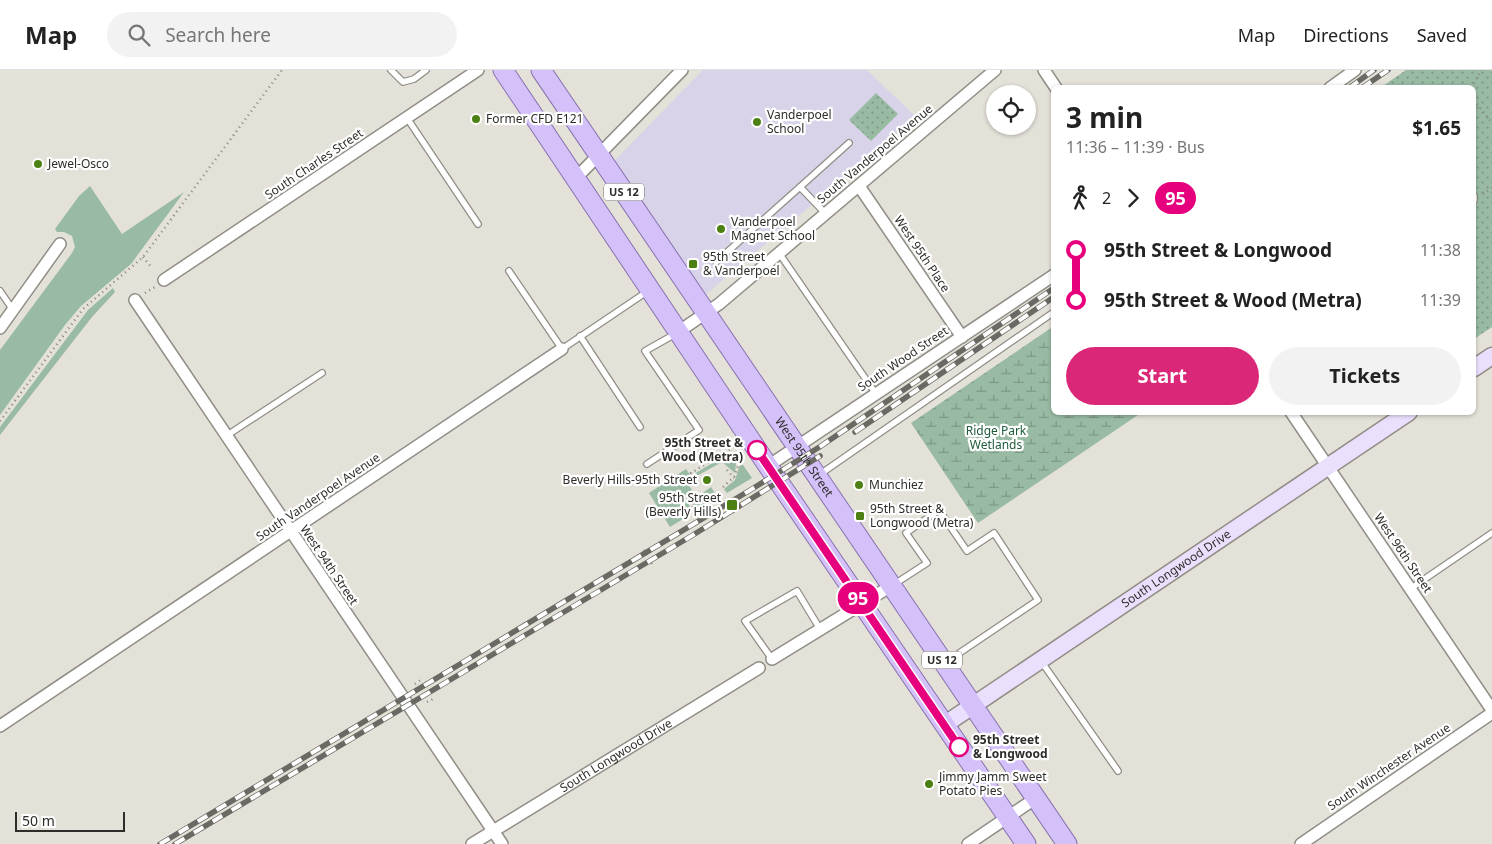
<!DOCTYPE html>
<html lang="en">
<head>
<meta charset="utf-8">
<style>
  :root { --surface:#fff; --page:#f2f2f2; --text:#222; --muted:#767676; --line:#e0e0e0; --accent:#db2777 }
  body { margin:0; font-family:"Noto Sans",sans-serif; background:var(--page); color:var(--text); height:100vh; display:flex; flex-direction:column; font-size:19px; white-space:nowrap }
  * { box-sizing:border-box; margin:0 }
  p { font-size:16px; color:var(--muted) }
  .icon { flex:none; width:28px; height:28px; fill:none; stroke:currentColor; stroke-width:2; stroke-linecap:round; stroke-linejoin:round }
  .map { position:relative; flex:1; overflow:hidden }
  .side { position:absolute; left:1051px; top:15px; width:425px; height:330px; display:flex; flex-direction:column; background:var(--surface); border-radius:8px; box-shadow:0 1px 4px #0004 }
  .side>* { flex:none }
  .badge { padding:0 10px; border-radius:16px; font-size:18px; line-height:32px }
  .tools { position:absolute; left:986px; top:15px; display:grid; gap:10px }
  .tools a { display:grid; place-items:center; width:50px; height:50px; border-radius:50%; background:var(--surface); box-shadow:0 1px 4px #0004; font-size:25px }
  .scale { position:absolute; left:15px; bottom:12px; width:110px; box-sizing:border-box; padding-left:5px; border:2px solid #2e2d29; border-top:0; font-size:14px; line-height:18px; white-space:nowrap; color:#2e2d29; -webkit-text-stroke:4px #fff; paint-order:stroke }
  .map>.badge { position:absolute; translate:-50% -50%; box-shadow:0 0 0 2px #fff }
  .legs { display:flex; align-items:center; gap:8px; height:55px; padding:0 15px; font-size:16px }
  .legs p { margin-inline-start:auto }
  .headline { display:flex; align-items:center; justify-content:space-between; height:85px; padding:0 15px }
  h1 { font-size:28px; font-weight:700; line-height:38px }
  .action { display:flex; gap:10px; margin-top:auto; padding:10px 15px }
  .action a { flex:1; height:58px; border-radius:30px; background:var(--accent); color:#fff; font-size:20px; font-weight:700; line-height:58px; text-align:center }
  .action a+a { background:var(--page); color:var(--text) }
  ul { padding:0 15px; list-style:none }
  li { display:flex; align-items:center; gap:18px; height:50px; font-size:19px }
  li i { display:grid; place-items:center; width:8px; height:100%; margin:0 6px; background:currentColor }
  li i::after { content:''; width:12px; height:12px; margin:-6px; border:4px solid; border-radius:50%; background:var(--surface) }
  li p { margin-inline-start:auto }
  li:first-child i { background:linear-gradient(#0000 50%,currentColor 0) }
  li:last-child i { background:linear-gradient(currentColor 50%,#0000 0) }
  header { display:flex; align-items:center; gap:30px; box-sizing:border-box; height:70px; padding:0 25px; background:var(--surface); border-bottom:1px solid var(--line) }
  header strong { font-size:24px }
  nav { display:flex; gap:28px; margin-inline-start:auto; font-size:18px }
  .search { width:350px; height:45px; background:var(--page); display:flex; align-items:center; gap:12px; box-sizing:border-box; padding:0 18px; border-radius:28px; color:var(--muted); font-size:19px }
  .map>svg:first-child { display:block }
</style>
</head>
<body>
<header>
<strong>Map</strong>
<div class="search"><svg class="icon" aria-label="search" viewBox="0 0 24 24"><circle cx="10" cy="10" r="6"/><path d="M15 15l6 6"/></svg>Search here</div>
<nav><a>Map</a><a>Directions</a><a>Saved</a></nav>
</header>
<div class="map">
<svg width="1492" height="774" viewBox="0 0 1492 774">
  <defs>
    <pattern id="wetland-marsh" width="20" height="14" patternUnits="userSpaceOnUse" patternTransform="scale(1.25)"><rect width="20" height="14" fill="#99bba4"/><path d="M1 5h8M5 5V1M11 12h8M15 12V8" fill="none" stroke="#7d9886"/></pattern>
    <pattern id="park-dots" width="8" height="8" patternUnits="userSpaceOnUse" patternTransform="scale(1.25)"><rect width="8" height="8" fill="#99bba4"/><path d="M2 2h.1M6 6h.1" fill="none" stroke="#7d9886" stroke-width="1.8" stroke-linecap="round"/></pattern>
  </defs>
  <rect width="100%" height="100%" fill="#e4e1d8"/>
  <!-- education -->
  <path fill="#d9d3e9" d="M703 0H867L916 47 704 226 613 92Z"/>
  <!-- grass -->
  <g fill="#99bba4">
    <path d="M90 116 122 164 184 122 131 194 81 236 65 255 0 345V280L72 183 75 177 72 166 64 162H57L55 159 79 126Z"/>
    <path d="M113 218 115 222 92 247 0 365V357L88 240Z"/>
    <path d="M731 382 733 386 737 383 735 403 722 392 695 407 694 404Z"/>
    <path d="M741 392 752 408 727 423 724 419 735 410Z"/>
    <path d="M686 399 693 409 687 412 692 420 684 426 692 440 687 443 688 446 670 457 649 423Z"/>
    <path d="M711 417 718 428 697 441 688 427 694 423 697 427Z"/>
  </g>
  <!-- wetland -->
  <path fill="url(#wetland-marsh)" d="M1054 256V342L1141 343 978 453 911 353Z"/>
  <!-- park -->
  <g fill="url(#park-dots)">
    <path d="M1406 0H1492V257L1474 269V18H1380Z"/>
    <path d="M876 23 898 44 871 71 849 50Z"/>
  </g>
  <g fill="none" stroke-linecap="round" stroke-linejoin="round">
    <defs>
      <g id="lane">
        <path d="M391 0 403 12 414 9 426 0"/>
        <path d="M407 48 478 154"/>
        <path d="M800 117 849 73"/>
        <path d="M1474 126V130"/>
        <path d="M779 183 876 324"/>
        <path d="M716 192 800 117 826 144"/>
        <path d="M509 201 562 279 648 221"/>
        <path d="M0 221 13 240"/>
        <path d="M580 266 640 357"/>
        <path d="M226 366 322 303"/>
        <path d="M647 394 699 360 645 281 677 263"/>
        <path d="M819 405 1054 242"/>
        <path d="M893 515 927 493 906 463 939 440 967 481 994 463 1038 530 946 592"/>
        <path d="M1410 519 1492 463"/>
        <path d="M772 589 745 551 797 521 820 559"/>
        <path d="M1041 591 1118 701"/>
      </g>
      <g id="street">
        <path d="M1044 0 1056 18"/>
        <path d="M1330 18 1355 0"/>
        <path d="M576 108 682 0"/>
        <path d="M859 116 962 267"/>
        <path d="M164 210 478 0"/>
        <path d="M135 230 502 774"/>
        <path d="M0 258 60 174"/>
        <path d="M678 262 719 234 995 0"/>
        <path d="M1291 342 1492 640"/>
        <path d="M768 396 1054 205"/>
        <path d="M772 589 891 516"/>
        <path d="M0 656 562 279"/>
        <path id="s1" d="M472 774 759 598"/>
        <path d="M968 774 1036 728"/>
        <path d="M1301 774 1492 643"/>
      </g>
      <g id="secondary">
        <path d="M1474 298 1492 286"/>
        <path id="s2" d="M944 655 1409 342"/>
      </g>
      <g id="primary">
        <path d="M503 0 768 396 1026 774"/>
        <path id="s3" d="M541 0 1067 774"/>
      </g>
    </defs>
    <!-- lane casing -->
    <use href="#lane" stroke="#908e86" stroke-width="8"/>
    <!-- street casing -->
    <use href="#street" stroke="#908e86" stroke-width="14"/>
    <!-- secondary casing -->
    <use href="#secondary" stroke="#908e86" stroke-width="19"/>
    <!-- primary casing -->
    <use href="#primary" stroke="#8872af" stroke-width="21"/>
    <!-- path -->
    <g stroke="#87857f" stroke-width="2.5" stroke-dasharray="1 4" stroke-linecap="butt">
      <path d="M1472 18 1481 0"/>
      <path d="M1474 30 1492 53"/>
      <path d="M1483 124 1492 118"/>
      <path d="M143 187 151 197"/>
      <path d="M145 223 155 217"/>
      <path d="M0 351 83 239 143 187 282 0"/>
      <path d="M727 400 734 408"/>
      <path d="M694 408 691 403 735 376"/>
      <path d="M723 417 735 406 741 386"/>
      <path d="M693 422 686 426 694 439"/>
      <path d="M644 480 652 494"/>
      <path d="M415 614 422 609"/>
      <path d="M427 632 433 629"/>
    </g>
    <!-- lane -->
    <use href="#lane" stroke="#fff" stroke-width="5.5"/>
    <!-- street -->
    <use href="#street" stroke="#fff" stroke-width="11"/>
    <!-- secondary -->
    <use href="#secondary" stroke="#eae0fd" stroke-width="16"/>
    <!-- primary -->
    <use href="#primary" stroke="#d5c1fa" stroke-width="19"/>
    <defs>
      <g id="rail">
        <path d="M1349 18 1374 0"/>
        <path d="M1362 18 1388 0"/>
        <path d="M855 362 1054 227"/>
        <path d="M160 774 752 419 821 376 1054 218"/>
        <path d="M175 774 693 465 820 386"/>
      </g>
    </defs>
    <!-- rail casing -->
    <use href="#rail" stroke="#6a6963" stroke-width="5.5"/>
    <!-- rail -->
    <use href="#rail" stroke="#fff" stroke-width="4" stroke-dasharray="11" stroke-linecap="butt"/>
  </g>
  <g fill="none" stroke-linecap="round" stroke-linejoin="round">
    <defs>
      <path id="line-1" d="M757 380 959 677"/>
    </defs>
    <!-- line-1 casing -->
    <use href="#line-1" stroke="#fff" stroke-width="11"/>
    <!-- line-1 -->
    <use href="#line-1" stroke="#e6007e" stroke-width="8"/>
  </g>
  <!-- markers -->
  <g fill="#4d8013" stroke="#fff" stroke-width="2">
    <circle cx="476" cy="49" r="5"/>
    <circle cx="757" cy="52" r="5"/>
    <circle cx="38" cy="94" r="5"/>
    <circle cx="721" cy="159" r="5"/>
    <rect x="688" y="189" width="10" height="10" rx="2.5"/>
    <circle cx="707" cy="410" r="5"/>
    <circle cx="859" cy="415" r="5"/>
    <rect x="726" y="429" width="12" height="12" rx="2.5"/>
    <rect x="855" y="441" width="10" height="10" rx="2.5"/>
    <circle cx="929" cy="714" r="5"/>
  </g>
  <g fill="#fff" stroke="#e6007e" stroke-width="2.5">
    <circle cx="757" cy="380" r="9"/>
    <circle cx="959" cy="677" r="9"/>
  </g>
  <g text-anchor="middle" stroke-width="4.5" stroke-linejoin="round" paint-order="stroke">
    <!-- shield labels -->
    <g fill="#fff" stroke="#6d6c69" stroke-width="1">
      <rect x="604" y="113.5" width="40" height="17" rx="4"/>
      <rect x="922" y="581.5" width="40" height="17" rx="4"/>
    </g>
    <g font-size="11" font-weight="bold" fill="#2e2d29">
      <text x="624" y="126">US 12</text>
      <text x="942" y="594">US 12</text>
    </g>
    <!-- poi labels -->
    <g font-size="12" fill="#2e2d29" stroke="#fff" text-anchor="start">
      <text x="767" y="49">Vanderpoel<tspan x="767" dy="14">School</tspan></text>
      <text x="486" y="53">Former CFD E121</text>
      <text x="48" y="98">Jewel-Osco</text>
      <text x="731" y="156">Vanderpoel<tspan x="731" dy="14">Magnet School</tspan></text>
      <text x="703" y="191">95th Street<tspan x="703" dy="14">&amp; Vanderpoel</tspan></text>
      <text x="697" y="414" text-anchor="end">Beverly Hills-95th Street</text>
      <text x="869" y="419">Munchiez</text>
      <text x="721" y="432" text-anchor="end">95th Street<tspan x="721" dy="14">(Beverly Hills)</tspan></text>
      <text x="870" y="443">95th Street &amp;<tspan x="870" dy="14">Longwood (Metra)</tspan></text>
      <text x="939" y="711">Jimmy Jamm Sweet<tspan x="939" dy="14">Potato Pies</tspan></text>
    </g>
    <!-- street labels -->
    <g font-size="12" fill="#2e2d29" stroke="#fff">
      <text transform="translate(875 84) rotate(-40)" y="4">South Vanderpoel Avenue</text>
      <text transform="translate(314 94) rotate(-34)" y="4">South Charles Street</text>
      <text transform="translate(922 184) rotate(56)" y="4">West 95th Place</text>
      <text transform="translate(903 289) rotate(-34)" y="4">South Wood Street</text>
      <text dy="4" stroke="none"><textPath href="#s3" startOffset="468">West 95th Street</textPath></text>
      <text transform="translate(318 427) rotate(-34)" y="4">South Vanderpoel Avenue</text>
      <text transform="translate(1403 483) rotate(56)" y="4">West 96th Street</text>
      <text transform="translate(329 495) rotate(56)" y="4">West 94th Street</text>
      <text dy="4" stroke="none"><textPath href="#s2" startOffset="280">South Longwood Drive</textPath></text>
      <text dy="4" stroke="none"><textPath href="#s1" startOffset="169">South Longwood Drive</textPath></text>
      <text transform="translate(1389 697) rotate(-34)" y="4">South Winchester Avenue</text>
    </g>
    <!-- park labels -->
    <g font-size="12" fill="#1e5c3a" stroke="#fff">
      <text x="996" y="365">Ridge Park<tspan x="996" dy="14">Wetlands</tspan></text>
    </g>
    <!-- stop labels -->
    <g font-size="12" font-weight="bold" fill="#2e2d29" stroke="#fff" text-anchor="end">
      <text x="743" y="377">95th Street &amp;<tspan x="743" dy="14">Wood (Metra)</tspan></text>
      <text x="973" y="674" text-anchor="start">95th Street<tspan x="973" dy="14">&amp; Longwood</tspan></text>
    </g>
  </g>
</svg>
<div class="tools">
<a><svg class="icon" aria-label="locate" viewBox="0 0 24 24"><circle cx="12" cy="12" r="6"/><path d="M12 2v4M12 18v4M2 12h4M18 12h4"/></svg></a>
</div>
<div class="scale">50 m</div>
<b class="badge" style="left:858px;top:528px;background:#e6007e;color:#fff">95</b>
<section class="side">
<div class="headline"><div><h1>3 min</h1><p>11:36 – 11:39 · Bus</p></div><b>$1.65</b></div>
<div class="legs"><svg class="icon" aria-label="walk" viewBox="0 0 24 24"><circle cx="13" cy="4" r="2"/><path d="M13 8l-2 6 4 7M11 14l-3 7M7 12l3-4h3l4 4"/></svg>2<svg class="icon" aria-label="forward" viewBox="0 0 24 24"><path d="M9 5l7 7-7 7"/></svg><b class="badge" style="background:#e6007e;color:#fff">95</b></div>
<ul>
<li><i style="color:#e6007e"></i><b>95th Street &amp; Longwood</b><p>11:38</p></li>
<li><i style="color:#e6007e"></i><b>95th Street &amp; Wood (Metra)</b><p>11:39</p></li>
</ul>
<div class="action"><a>Start</a><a>Tickets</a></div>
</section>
</div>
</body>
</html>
